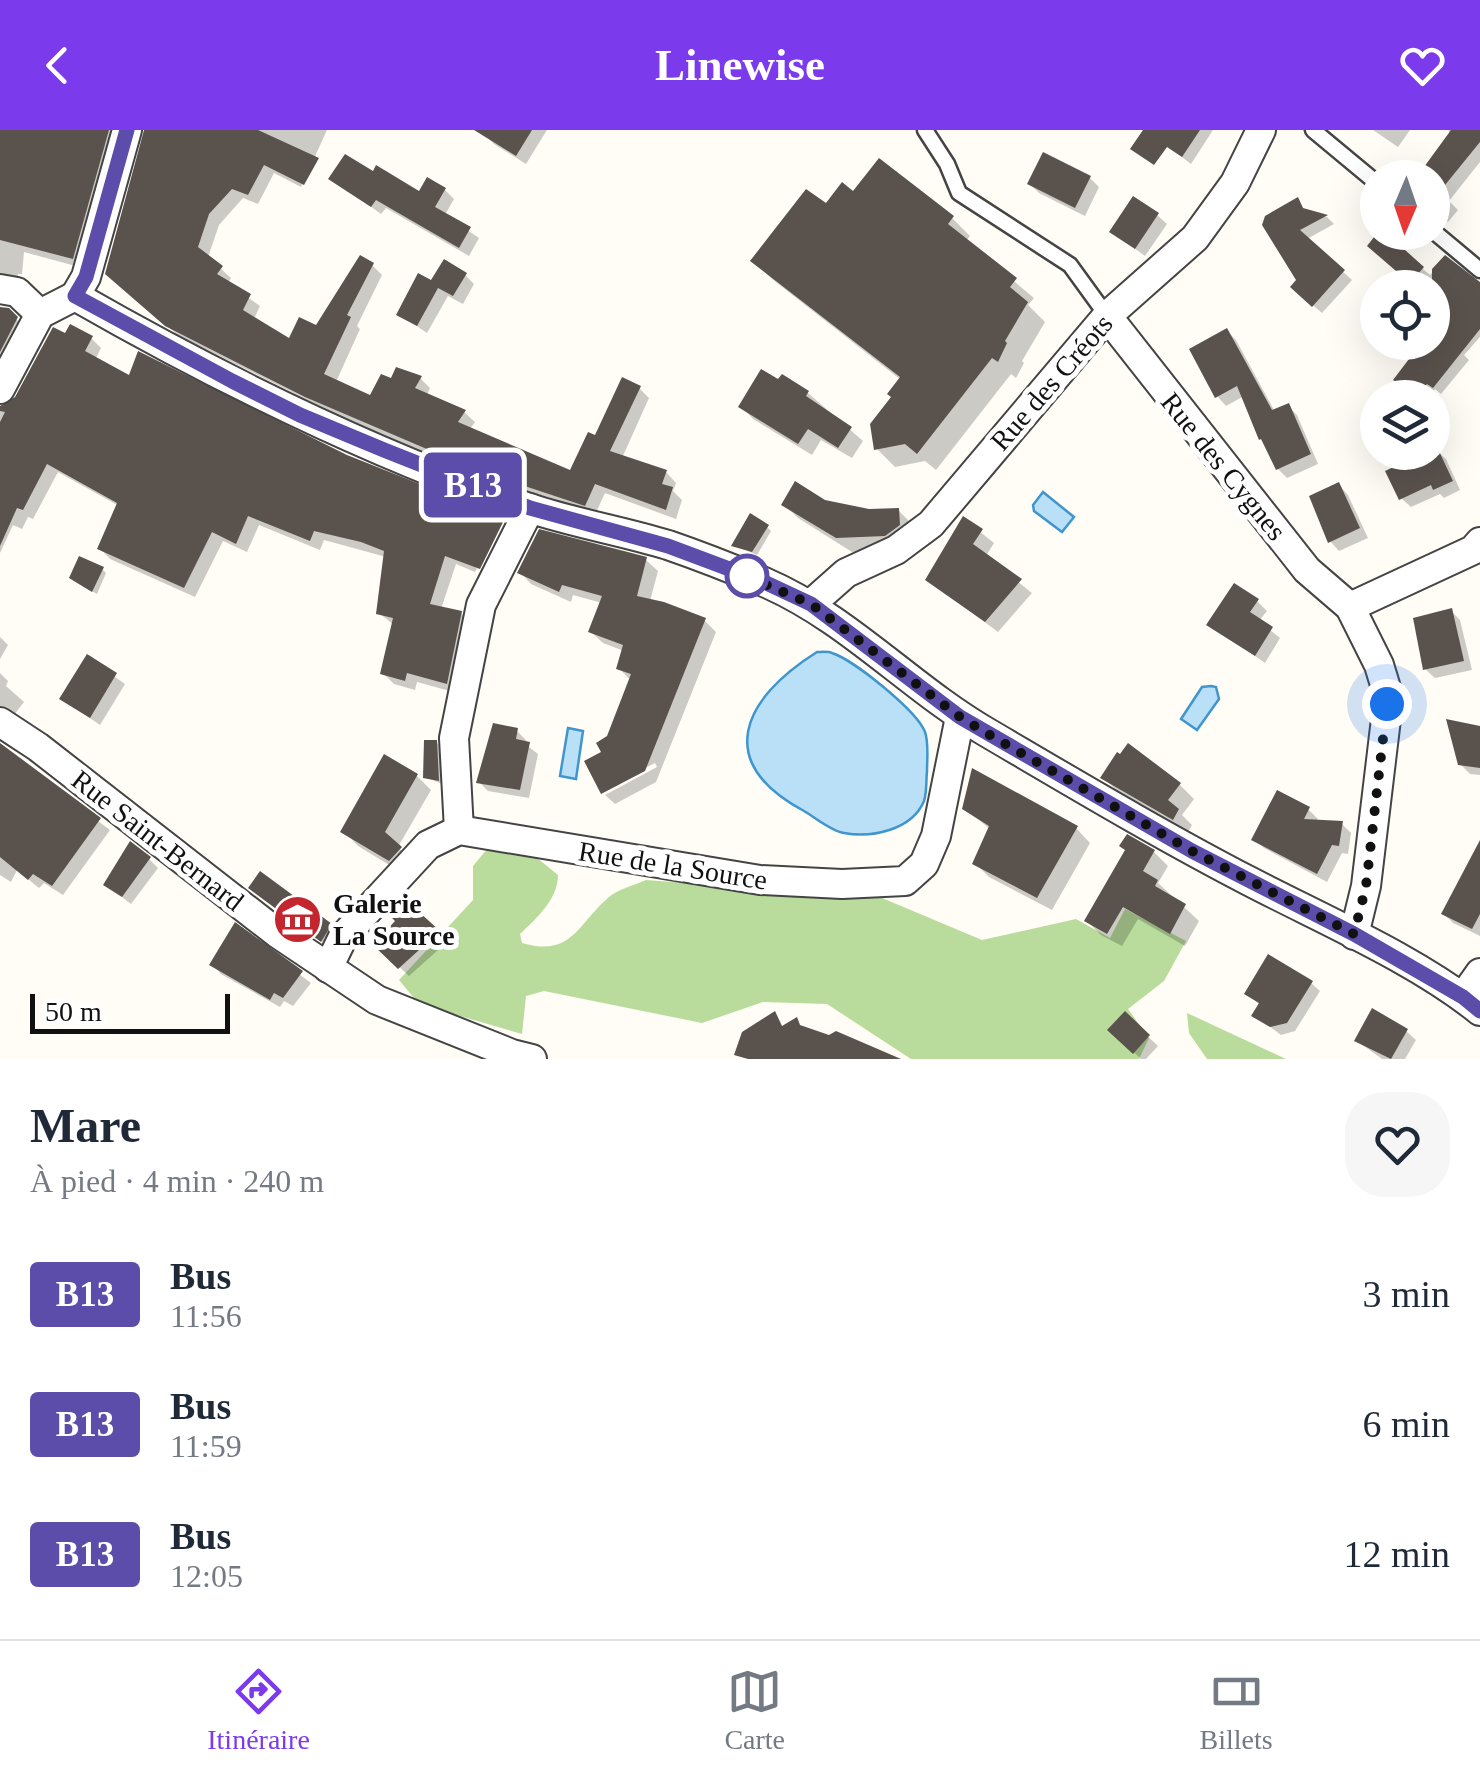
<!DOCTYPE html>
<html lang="fr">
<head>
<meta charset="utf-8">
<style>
  :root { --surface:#fff; --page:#f6f6f7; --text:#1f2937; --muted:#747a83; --line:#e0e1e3; --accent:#7c3aed }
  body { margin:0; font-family:"Times New Roman",serif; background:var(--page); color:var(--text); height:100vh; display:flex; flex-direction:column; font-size:38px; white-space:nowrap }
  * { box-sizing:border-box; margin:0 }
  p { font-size:32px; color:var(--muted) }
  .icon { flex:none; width:55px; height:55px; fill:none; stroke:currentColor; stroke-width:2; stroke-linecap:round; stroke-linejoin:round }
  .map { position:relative; height:929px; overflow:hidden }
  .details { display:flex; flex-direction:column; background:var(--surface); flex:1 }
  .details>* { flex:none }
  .badge { padding:0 20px; border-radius:8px; font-size:35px; line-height:65px }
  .needle { width:65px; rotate:182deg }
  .buttons { position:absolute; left:1360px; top:30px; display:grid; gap:20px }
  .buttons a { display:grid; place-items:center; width:90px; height:90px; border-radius:50%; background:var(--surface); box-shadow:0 10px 40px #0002; font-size:50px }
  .scale { position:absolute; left:30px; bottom:25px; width:200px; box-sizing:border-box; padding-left:10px; border:5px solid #111; border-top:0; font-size:28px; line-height:35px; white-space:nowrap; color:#111; -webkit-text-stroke:8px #fff; paint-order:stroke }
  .you { position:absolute; width:50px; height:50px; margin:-25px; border:8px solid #fff; border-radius:50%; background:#1a73e8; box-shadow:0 0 0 15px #1a73e833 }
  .map>.badge { position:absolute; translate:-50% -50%; box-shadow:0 0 0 5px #fff }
  .round { display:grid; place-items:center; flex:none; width:105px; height:105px; border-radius:40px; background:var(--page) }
  .headline { display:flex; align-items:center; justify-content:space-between; height:170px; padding:0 30px }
  h1 { font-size:48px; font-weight:700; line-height:75px }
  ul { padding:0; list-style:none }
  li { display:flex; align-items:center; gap:30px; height:130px; padding:0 30px }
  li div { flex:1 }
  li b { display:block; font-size:38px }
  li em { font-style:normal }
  li .badge { min-width:110px; font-weight:700; text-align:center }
  header { display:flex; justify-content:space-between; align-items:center; height:130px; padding:0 30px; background:var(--accent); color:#fff; font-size:45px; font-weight:700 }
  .dock { display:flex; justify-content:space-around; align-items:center; height:140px; border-top:2px solid var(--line); background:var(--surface); font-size:28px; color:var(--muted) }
  .dock a { display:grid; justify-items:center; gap:5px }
  .dock .on { color:var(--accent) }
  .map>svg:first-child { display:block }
</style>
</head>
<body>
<header><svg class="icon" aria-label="back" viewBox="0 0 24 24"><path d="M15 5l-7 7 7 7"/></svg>Linewise<svg class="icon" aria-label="heart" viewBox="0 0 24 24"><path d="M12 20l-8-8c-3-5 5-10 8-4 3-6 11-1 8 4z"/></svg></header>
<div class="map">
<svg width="1480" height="929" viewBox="0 0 1480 929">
  <rect width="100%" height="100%" fill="#fffdf5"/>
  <!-- forest -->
  <g fill="#b9dc9c">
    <path d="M488 718 537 728 558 745C558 769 537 788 520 804L522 813C572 828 578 793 609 767 618 759 635 755 646 750L882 768 982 810 1076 789 1110 808 1125 779 1186 811 1164 851 1128 879 1149 908 1139 929H911L827 874 763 872 702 893 544 861 526 866 522 904 419 874 399 850 473 770V736Z"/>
    <path d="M1187 883 1286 929H1207L1189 903Z"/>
  </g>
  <!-- water -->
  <g fill="#b9e0f7" stroke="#3f96cf" stroke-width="2.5">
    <path d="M1043 362 1074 387 1062 402 1034 381 1033 375Z"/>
    <path d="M817 522C822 522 828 521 832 523 854 530 917 581 925 602 929 613 927 629 927 641 926 650 927 662 924 671 912 700 872 708 844 703 831 701 816 688 804 681 713 632 742 569 817 522Z"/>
    <path d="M1211 556 1216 557 1219 569 1197 600 1181 589 1202 557Z"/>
    <path d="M568 598 583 601 576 649 560 646Z"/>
  </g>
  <!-- shadow -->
  <g fill="#0003">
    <path d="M0 0H124L83 138 24 122 22 144H18L17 152 0 156Z"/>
    <path d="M146 0H327L301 57 274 43 258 74 243 68 219 95 208 127 231 148 228 153 260 176 254 189 290 212 317 199 372 135 382 145 357 196 360 199 336 252 372 269 392 252 420 248 430 258 427 265 464 282 475 292 470 299 572 343 639 258 649 268 622 328 666 342 676 353 673 361 682 370 676 389 605 363 595 385 547 371 374 303 179 206 119 154Z"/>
    <path d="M488 0H547L526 34 494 14 485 5Z"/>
    <path d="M1164 0H1213L1191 34 1158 9Z"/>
    <path d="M1373 0H1410L1398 17Z"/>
    <path d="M1448 0H1480V32L1449 71 1458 80 1448 92 1432 79V48L1451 4Z"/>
    <path d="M331 48 420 65 445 60 454 69 445 85 479 108 469 126 386 78 381 84Z"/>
    <path d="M1090 48 1099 57 1085 86 1039 63 1030 54Z"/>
    <path d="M854 64 952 88 970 106 966 111 1034 168 1028 175 1045 192 1022 231 1024 233 1016 248 1011 244 936 340 925 331 895 337 877 319 901 250 772 149 754 131 826 77Z"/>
    <path d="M1297 71 1307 82 1327 87 1334 94 1307 109 1352 150 1322 183 1302 166Z"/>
    <path d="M1157 85 1167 94 1145 126 1112 102Z"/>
    <path d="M1381 103 1430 145 1445 128 1480 156V207L1464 225 1469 230 1441 264 1435 259 1429 268H1422L1396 250 1432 212V158H1417L1377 123Z"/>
    <path d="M465 145 474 154 463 174 448 166 427 203 399 184 432 154Z"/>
    <path d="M0 178 7 180 27 200 0 251Z"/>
    <path d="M1227 201 1236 210 1275 282 1288 276 1297 285 1318 334 1287 348 1278 339 1244 266 1226 276 1217 266Z"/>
    <path d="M66 206 91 208 101 218 95 230 130 248 346 327 504 390 475 442 456 434 441 479 461 483 471 494 457 563 417 552 415 560 394 554 383 543 394 495 379 483 386 427 324 410 320 420 259 395 247 422 223 411 195 467 110 429 100 418 119 376 58 342 33 389 28 387 22 399 13 395 0 423V279L12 275Z"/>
    <path d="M782 248 808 263 863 311 852 328 821 310 812 325 753 289 741 276Z"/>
    <path d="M1436 320 1446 329 1460 360 1444 368 1440 364 1411 377 1401 368Z"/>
    <path d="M1339 355 1348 365 1368 408 1339 421 1330 411Z"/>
    <path d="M824 372 868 382 898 380 913 395 900 419 852 422 798 388 784 374Z"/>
    <path d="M964 389 994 413 986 426 1032 463 998 502 928 450Z"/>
    <path d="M506 392 514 400 490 448 480 444Z"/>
    <path d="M767 397 771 401 757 425 734 415Z"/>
    <path d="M646 430 658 441 650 471 704 490 716 502 656 652 615 674 605 665 657 637 655 633 603 660V663L587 632 604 623 631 551 619 538 624 521 603 513 591 502 602 473 573 465 571 472 531 454 520 442Z"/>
    <path d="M102 439 106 443 97 464 76 452Z"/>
    <path d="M1257 471 1267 481 1259 491 1280 508 1265 533 1210 494Z"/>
    <path d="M1451 481 1460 490 1472 540 1435 548 1425 539Z"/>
    <path d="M0 507 8 515 0 529Z"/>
    <path d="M88 528 125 554 100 595 62 569Z"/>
    <path d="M0 543 8 551 6 556 24 572 14 585 0 589Z"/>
    <path d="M1480 598V645L1470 644 1460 634Z"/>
    <path d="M517 601 526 610 525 614 538 624 529 668 488 661 479 652Z"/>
    <path d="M436 612 440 616 442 654 425 647Z"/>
    <path d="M0 617 110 700 63 765 44 753 39 758 17 740 11 752 0 745Z"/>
    <path d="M385 628 417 646 431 660 398 717 414 733 404 744 358 716 344 701Z"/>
    <path d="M1104 648 1179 654 1194 669 1182 685 1192 695 1188 702 1118 662Z"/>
    <path d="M964 678 1076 698 1090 713 1052 780 989 747 975 733 990 699Z"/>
    <path d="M1309 680 1318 689 1316 692 1342 694 1351 703 1348 724 1342 723 1327 752 1264 718 1254 709Z"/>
    <path d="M1154 722 1168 736 1158 753 1199 791 1185 816 1138 789 1122 816 1101 805 1087 791Z"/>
    <path d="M149 729 158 738 131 774 106 755Z"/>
    <path d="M1480 744V806L1453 793 1444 784Z"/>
    <path d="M260 767 330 795 339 804 331 818Z"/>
    <path d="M408 775 447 812 409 846 376 815 399 791Z"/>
    <path d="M235 796 311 853 293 876 284 871 280 877 221 844 212 834Z"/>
    <path d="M1311 853 1320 861 1295 901 1281 905 1254 885 1260 875 1248 864Z"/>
    <path d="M1125 885 1158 916 1146 929H1141L1110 900Z"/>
    <path d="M1406 901 1416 910 1405 929H1382L1357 911Z"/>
  </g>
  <!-- building -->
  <g fill="#5a524d">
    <path d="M0 0H109L73 129 0 110Z"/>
    <path d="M144 0H258L319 28 304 55 264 35 248 65 232 59 209 84 198 117 223 136 217 144 251 164 243 180 289 208 299 187 316 195 360 125 374 133 347 185 351 187 324 244 370 265 381 244 391 248 396 237 422 246 415 258 466 280 458 292 570 340 588 302 595 305 622 247 641 256 610 321 667 340 662 354 673 357 666 380 595 354 585 376 476 340 305 267 165 196 105 144Z"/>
    <path d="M474 0H532L516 26Z"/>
    <path d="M1143 0H1200L1182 27 1167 17 1154 35 1130 19Z"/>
    <path d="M1451 0H1480V12L1432 71V48H1416Z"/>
    <path d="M1043 22 1091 46 1075 78 1027 54Z"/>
    <path d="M345 24 373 41 376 35 419 61 427 47 446 58 435 77 471 97 459 118 376 70 371 77 328 49Z"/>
    <path d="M879 28 954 86 948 94 1017 148 1010 157 1028 172 1005 211 1007 213 998 232 992 228 917 324 905 314 874 320 870 294 891 267 887 264 900 247 750 131 806 59 826 73 842 52 853 61Z"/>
    <path d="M1133 66 1159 83 1135 119 1109 102Z"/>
    <path d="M1298 67 1303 78 1328 85 1300 100 1345 140 1312 177 1290 157 1296 150 1262 95 1265 86Z"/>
    <path d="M1378 102H1385L1424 137 1410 153 1367 116Z"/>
    <path d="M1445 125 1480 152V199L1433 258 1427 254 1418 264 1393 250 1422 212H1432V139Z"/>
    <path d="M444 129 467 143 453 166 438 158 417 196 396 185 418 143 431 150Z"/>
    <path d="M0 177 9 178 18 187 0 222Z"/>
    <path d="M70 194 93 206 85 221 129 245 138 221 347 325 505 388 480 439 445 426 430 474 462 481 447 554 407 543 405 551 380 544 393 488 376 484 384 421 361 412 314 401 310 411 248 386 236 414 212 402 184 458 97 419 117 373 47 334 23 380 17 378 0 416V292L5 282 0 281V276L15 267 53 197 65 203Z"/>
    <path d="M1227 198 1272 280 1289 273 1311 324 1276 340 1261 309 1259 310 1237 256 1215 268 1189 219Z"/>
    <path d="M761 239 778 249 782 244 809 261 806 266 852 297 838 318 808 299 798 314 738 277Z"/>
    <path d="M1437 317 1453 351 1433 360 1431 355 1399 370 1385 341 1425 322H1432Z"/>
    <path d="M795 351 825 370 869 379 899 378 900 395 885 406 836 408 781 375Z"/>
    <path d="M1339 352 1360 398 1328 413 1309 366Z"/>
    <path d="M750 383 769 395 752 422 731 416Z"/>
    <path d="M963 386 983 399 973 414 1022 449 985 492 925 450Z"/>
    <path d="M539 399 647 427 637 466 664 472 706 488 645 641 601 664 584 631 601 622 596 613 607 606 631 544 616 539 623 515 588 502 602 466 562 455 559 462 517 443Z"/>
    <path d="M79 426 104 437 92 462 69 448Z"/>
    <path d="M1234 453 1259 469 1250 482 1273 497 1255 526 1206 495Z"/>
    <path d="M1452 478 1464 531 1423 540 1413 488Z"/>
    <path d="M87 524 117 543 90 588 59 569Z"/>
    <path d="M1446 589 1480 596V638L1458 635Z"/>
    <path d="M493 593 518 598 516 609 530 612 520 660 476 653Z"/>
    <path d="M424 610H437L439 651 423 648Z"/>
    <path d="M0 613 101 688 52 756 33 744 28 750 0 727Z"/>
    <path d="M1128 613 1181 653 1168 670 1179 679 1173 690 1100 648 1117 622 1120 624Z"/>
    <path d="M384 624 418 644 385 702 402 717 389 731 340 702Z"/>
    <path d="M972 638 1078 696 1037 768 972 734 989 696 962 679Z"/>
    <path d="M1277 660 1310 677 1304 689 1343 691 1339 716 1332 715 1317 744 1251 710Z"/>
    <path d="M1127 704 1155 720 1143 741 1158 750 1155 756 1186 774 1170 804 1123 777 1107 804 1084 791 1125 720 1119 716Z"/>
    <path d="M1480 710V784L1472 799 1441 784Z"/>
    <path d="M130 711 151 727 122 767 103 755Z"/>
    <path d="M260 741 332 794 321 812 248 758Z"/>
    <path d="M407 771 440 801 398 839 373 815 395 791 392 788Z"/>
    <path d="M235 792 303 841 283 868 274 863 270 870 209 835Z"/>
    <path d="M1268 824 1313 851 1287 893 1270 897 1251 886 1259 873 1244 864Z"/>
    <path d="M1372 878 1408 899 1391 929 1354 911Z"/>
    <path d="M775 881 782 896 797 887 800 895 829 905 836 901 901 929H748L734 925 742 902Z"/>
    <path d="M1125 881 1150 905 1133 924 1107 900Z"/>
  </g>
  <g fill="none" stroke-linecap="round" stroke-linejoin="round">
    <defs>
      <g id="service">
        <path d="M925 0 947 34 959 63 1070 135 1107 186"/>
        <path d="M1313 0 1378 54"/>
        <path d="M1432 100 1480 140"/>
      </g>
      <g id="minor">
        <path d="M0 159 17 162 40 184"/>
        <path d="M75 166C220 249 371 324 529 378 574 393 622 401 668 415 700 426 733 439 764 452 848 488 910 558 988 603 1075 654 1162 706 1251 752 1324 790 1417 830 1480 881"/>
        <path d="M75 166 86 147 127 0"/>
        <path d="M1107 186 1307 440 1350 477 1379 535 1386 558V589L1366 756 1354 805"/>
        <path d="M0 259 40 184 75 166"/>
        <path d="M811 474 846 443 896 420 931 394 1107 186 1195 108 1235 53 1261 0"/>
        <path d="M1350 477 1473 420 1480 412"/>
        <path d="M0 592 38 617 277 803 377 870 512 924 532 929"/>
        <path d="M459 700 454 608 481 475 530 378"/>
        <path d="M328 838 343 807 428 715 459 700 760 750 842 754 905 751 924 734 936 706 960 587"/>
        <path d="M1463 867 1480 843"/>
      </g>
    </defs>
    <!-- service casing -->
    <use href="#service" stroke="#444" stroke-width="19"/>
    <!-- minor casing -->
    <use href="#minor" stroke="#444" stroke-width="32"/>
    <!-- service -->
    <use href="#service" stroke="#fff" stroke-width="14"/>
    <!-- minor -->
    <use href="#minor" stroke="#fff" stroke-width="28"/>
  </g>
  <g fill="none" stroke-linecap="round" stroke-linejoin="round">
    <defs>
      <path id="line" d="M127 0 86 147 75 166 232 251 300 285 384 320 530 378 668 416 764 452 811 474 960 587 1192 721 1354 804 1463 867 1480 881"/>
    </defs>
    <!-- line casing -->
    <use href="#line" stroke="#fff" stroke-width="22"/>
    <!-- line -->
    <use href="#line" stroke="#5b4da9" stroke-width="15"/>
    <!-- walk -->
    <path stroke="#111" stroke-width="10" stroke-dasharray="0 18" d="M747 446 732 440 811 474 960 587 988 604 1192 721 1354 804 1366 756 1387 574"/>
  </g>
  <!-- icons -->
  <defs>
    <symbol id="museum-disc" viewBox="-11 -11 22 22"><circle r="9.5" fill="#c4262e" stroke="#fff"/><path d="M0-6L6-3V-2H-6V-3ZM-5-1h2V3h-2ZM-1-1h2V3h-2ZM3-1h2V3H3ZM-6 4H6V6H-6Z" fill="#fff"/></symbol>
  </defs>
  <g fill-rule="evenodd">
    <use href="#museum-disc" x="270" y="762" width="55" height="55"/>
  </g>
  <!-- markers -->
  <circle fill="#fff" stroke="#5b4da9" stroke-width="5" cx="747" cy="446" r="20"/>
  <g text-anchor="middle" stroke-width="10" stroke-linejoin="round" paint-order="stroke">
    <!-- street labels -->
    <g font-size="28" fill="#111" stroke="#fff">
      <text transform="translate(1051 252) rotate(-49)" y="10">Rue des Créots</text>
      <text transform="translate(1224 336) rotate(51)" y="10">Rue des Cygnes</text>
      <text transform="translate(158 710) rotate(38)" y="10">Rue Saint-Bernard</text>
      <text transform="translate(673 735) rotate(9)" y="10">Rue de la Source</text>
    </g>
    <!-- poi labels -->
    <g font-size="28" font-weight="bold" fill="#111" stroke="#fff" text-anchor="start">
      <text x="333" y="783">Galerie<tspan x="333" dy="32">La Source</tspan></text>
    </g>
  </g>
</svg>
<div class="buttons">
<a><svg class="needle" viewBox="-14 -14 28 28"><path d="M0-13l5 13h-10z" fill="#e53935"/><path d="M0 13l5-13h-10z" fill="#747a83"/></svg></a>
<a><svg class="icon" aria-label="locate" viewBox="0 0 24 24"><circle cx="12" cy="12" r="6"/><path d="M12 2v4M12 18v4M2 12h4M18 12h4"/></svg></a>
<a><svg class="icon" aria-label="layers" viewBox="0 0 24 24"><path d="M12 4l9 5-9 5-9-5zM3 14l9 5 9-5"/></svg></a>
</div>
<div class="scale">50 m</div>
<div class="you" style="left:1387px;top:574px"></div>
<b class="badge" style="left:473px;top:355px;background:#5b4da9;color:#fff">B13</b>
</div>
<section class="details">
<div class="headline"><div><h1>Mare</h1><p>À pied · 4 min · 240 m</p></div><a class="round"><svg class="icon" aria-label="heart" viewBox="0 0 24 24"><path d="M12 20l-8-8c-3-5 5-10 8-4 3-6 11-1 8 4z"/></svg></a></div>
<ul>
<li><span class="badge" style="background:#5b4da9;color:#fff">B13</span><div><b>Bus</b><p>11:56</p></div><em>3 min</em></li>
<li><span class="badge" style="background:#5b4da9;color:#fff">B13</span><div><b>Bus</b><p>11:59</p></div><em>6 min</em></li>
<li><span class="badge" style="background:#5b4da9;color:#fff">B13</span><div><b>Bus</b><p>12:05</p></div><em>12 min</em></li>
</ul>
</section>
<nav class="dock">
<a class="on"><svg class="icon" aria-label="directions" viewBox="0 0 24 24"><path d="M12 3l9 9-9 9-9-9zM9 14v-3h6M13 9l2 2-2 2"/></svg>Itinéraire</a>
<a><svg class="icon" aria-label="map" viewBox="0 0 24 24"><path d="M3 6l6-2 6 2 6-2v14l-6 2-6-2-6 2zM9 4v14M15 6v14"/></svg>Carte</a>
<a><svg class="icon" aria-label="tickets" viewBox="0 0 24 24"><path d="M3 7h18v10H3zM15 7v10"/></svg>Billets</a>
</nav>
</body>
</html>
